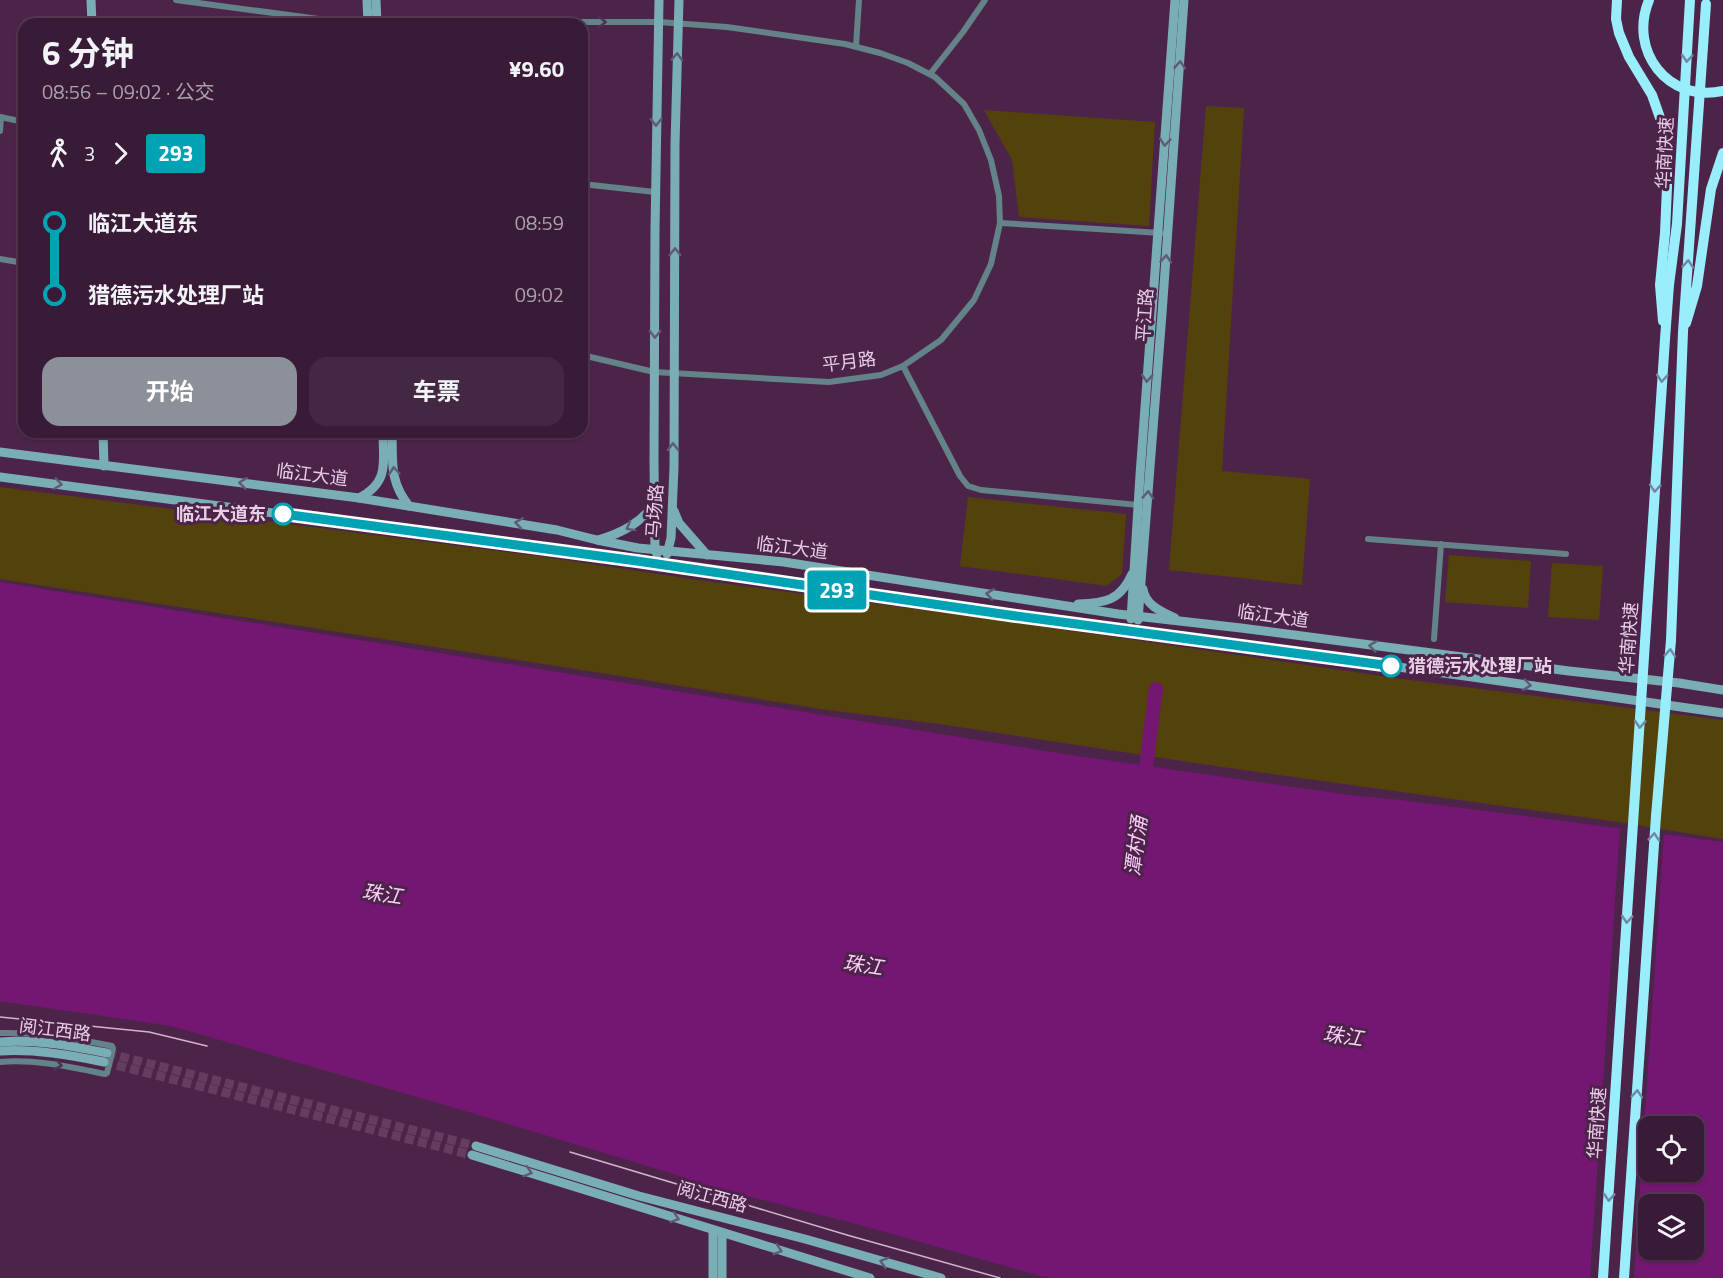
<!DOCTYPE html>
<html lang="zh">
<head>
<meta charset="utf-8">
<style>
  :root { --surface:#391b38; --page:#442843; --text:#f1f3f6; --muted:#aba1ae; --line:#533953; --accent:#8c9099 }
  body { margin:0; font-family:"Titillium Web","Noto Sans SC",sans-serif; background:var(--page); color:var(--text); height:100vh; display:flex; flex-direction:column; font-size:22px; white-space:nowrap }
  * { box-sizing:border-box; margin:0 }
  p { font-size:20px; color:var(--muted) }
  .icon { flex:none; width:33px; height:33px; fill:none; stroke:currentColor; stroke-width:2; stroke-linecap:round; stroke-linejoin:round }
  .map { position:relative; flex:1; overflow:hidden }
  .drawer { position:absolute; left:18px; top:18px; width:570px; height:420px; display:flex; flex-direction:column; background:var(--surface); border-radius:18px; box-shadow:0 2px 4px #0004,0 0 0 2px var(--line) }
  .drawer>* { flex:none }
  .badge { padding:0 12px; border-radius:4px; font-size:21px; line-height:39px }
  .fabs { position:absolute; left:1638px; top:1116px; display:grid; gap:12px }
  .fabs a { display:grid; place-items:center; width:66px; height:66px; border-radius:12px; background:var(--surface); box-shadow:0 2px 4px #0004,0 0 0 2px var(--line); font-size:30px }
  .map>.badge { position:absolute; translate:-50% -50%; box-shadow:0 0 0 3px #fff }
  .legs { display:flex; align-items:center; gap:9px; height:66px; padding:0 24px; font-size:20px }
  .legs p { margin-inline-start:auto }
  .head { display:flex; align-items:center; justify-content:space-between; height:102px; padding:0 24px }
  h1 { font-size:33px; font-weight:700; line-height:45px }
  .primary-button { display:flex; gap:12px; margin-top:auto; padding:12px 24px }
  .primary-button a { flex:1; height:69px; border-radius:18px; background:var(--accent); color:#fff; font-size:24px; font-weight:700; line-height:69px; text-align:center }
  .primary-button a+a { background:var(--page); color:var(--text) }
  ul { padding:0 24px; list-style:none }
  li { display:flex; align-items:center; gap:21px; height:72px; font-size:22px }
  li i { display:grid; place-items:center; width:9px; height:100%; margin:0 8px; background:currentColor }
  li i::after { content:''; width:15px; height:15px; margin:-8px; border:4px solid; border-radius:50%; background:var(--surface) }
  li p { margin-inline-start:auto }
  li:first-child i { background:linear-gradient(#0000 50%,currentColor 0) }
  li:last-child i { background:linear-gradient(currentColor 50%,#0000 0) }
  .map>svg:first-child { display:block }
</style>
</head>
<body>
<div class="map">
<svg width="1723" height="1278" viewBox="0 0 1723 1278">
  <rect width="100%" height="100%" fill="#4c244a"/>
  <!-- green -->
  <g fill="#54420c">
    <path d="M1206 106 1244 108 1222 471 1310 479 1302 585 1169 570Z"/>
    <path d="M984 110 1155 122 1149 226 1019 217 1012 160Z"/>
    <path d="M0 487 538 556 698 580 998 620 1402 679 1723 720V839L1611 821 1215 766 939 724 820 709 627 677 0 579Z"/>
    <path d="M968 497 1126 514 1122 574 1107 586 960 566Z"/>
    <path d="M1449 555 1531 561 1528 608 1445 602Z"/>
    <path d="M1552 563 1603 566 1599 620 1548 617Z"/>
  </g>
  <!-- water -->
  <path fill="#741772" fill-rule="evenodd" d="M0 582 1064 754 1349 795 1401 800 1723 842V1278H1048L860 1225 704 1185 674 1174 445 1105 171 1026 0 1001ZM1648 1126H1694V1172H1648ZM1648 1204H1694V1250H1648Z"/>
  <!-- pier -->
  <path fill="#4c244a" d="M1620 826 1664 832 1634 1278H1590Z"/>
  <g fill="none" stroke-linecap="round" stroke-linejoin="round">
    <!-- river -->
    <path stroke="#741772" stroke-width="14" d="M1144 782 1156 689"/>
    <!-- secondary-tunnel -->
    <g stroke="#633e61" stroke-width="9" stroke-dasharray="9 4.5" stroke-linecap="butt">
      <path d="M107 1053 476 1146"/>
      <path d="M104 1062 472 1155"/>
    </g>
    <!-- street -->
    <g stroke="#638388" stroke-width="6">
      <path d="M176 0 326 20 352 22H659L727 27 845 44 880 53 908 63 935 77 964 104 979 130 991 160 999 196 1000 223 991 264 974 300 941 340 903 366 881 375 829 382 654 372 582 355"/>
      <path d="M856 46 859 0"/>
      <path d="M930 74 963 32 985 0"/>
      <path d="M0 117 24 122"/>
      <path d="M0 131 1 117"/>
      <path d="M582 184 655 192"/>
      <path d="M1000 223 1161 233"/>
      <path d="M0 259 24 263"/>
      <path d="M903 366 960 476 968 486 981 490 1138 505"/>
      <path d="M1368 539 1566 554"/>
      <path d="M1434 639 1441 544"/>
      <path d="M0 1033C38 1032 75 1038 112 1046L113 1048 107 1073 105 1074C70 1067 36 1059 0 1062"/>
    </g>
    <!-- secondary -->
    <g stroke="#7aaeb6" stroke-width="9">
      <path d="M91 0 92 24"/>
      <path d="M367 0 368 24"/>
      <path d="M376 0 377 24"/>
      <path d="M103 432 104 466"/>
      <path d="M392 432C393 462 389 481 409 506"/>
      <path d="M0 452 359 498 557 530 597 540 638 548 784 562 1118 614 1241 628 1569 671 1679 683 1723 690"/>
      <path d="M0 477 637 561 1016 616 1458 675 1723 713"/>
      <path d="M359 498C390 482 383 462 383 432"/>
      <path d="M674 511 679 523 707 555"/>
      <path d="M598 540C622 533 641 523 655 503"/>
      <path d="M657 554 655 550 654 461 655 229 659 0"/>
      <path d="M667 554 671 538 674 467 675 144 679 0"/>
      <path d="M1143 589C1145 605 1162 612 1175 618"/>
      <path d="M1078 604C1105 603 1120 601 1132 574"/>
      <path d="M1131 619 1140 475 1175 0"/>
      <path d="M1138 620 1162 314 1184 0"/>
      <path d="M0 1042C36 1039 71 1046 107 1053"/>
      <path d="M0 1051C35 1049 70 1055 104 1062"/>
      <path d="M476 1146 639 1196 805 1239 941 1278"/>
      <path d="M472 1155 870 1278"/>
      <path d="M722 1233V1278"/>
      <path d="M713 1278V1231"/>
    </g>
    <!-- highway -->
    <g stroke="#9aedfa" stroke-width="10">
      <path d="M1617 0 1616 19 1619 33 1629 57 1652 95 1665 132 1667 150V187L1665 233 1660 285 1663 321"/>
      <path d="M1649 0C1628 51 1668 103 1723 91"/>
      <path d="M1686 323 1697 286 1711 189 1723 153"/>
      <path d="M1624 1278 1656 816"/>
    </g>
    <!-- tram -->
    <g stroke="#cfb4cd" stroke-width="1.5">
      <path d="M0 1017 149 1032 207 1046"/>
      <path d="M570 1152 847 1235 1000 1278"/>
    </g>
    <!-- highway-bridge -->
    <g stroke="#9aedfa" stroke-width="10">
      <path d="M1656 816 1671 640 1683 332 1706 4"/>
      <path d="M1603 1278 1665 339 1669 285 1677 224 1690 0"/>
    </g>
  </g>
  <!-- one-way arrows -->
  <defs><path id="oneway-chevron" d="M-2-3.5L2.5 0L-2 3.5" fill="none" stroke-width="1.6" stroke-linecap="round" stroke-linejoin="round" transform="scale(1.5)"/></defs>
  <g stroke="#4f3253">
    <use href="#oneway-chevron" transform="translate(602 22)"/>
    <use href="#oneway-chevron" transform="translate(58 1065) rotate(10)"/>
  </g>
  <g stroke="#5e5b75">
    <use href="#oneway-chevron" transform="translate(677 57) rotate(-88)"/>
    <use href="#oneway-chevron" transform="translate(1180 65) rotate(-86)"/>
    <use href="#oneway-chevron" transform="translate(656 122) rotate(91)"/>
    <use href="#oneway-chevron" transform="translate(1165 142) rotate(95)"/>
    <use href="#oneway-chevron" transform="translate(675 252) rotate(-90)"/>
    <use href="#oneway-chevron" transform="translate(1166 259) rotate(-86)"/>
    <use href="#oneway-chevron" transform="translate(655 334) rotate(91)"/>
    <use href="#oneway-chevron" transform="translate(1147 378) rotate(94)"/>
    <use href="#oneway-chevron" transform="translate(673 447) rotate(-91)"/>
    <use href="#oneway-chevron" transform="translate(394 471) rotate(-95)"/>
    <use href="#oneway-chevron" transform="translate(243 483) rotate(-173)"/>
    <use href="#oneway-chevron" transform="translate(58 484) rotate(8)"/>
    <use href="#oneway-chevron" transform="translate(1148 495) rotate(-86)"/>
    <use href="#oneway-chevron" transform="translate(519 523) rotate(-171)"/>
    <use href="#oneway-chevron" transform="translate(630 527) rotate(151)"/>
    <use href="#oneway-chevron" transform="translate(990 594) rotate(-171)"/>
    <use href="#oneway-chevron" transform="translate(1373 646) rotate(-173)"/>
    <use href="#oneway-chevron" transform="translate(1527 685) rotate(8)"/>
    <use href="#oneway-chevron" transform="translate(528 1172) rotate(17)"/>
    <use href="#oneway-chevron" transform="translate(675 1218) rotate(18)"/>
    <use href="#oneway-chevron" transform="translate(778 1250) rotate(17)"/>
    <use href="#oneway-chevron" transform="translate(884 1262) rotate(-164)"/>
  </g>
  <g stroke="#7388a2">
    <use href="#oneway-chevron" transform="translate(1687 58) rotate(94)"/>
    <use href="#oneway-chevron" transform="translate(1688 264) rotate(-86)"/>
    <use href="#oneway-chevron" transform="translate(1662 378) rotate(94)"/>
    <use href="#oneway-chevron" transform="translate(1655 488) rotate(94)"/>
    <use href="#oneway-chevron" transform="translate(1670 653) rotate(-86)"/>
    <use href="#oneway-chevron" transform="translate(1640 724) rotate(94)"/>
    <use href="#oneway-chevron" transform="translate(1654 837) rotate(-86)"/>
    <use href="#oneway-chevron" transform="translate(1627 919) rotate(94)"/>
    <use href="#oneway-chevron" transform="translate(1637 1094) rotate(-86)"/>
    <use href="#oneway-chevron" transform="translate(1609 1197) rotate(94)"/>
  </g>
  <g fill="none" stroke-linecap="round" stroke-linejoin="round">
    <defs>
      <path id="line-1" d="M283 514 637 561 1016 616 1391 666"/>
    </defs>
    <!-- line-1 casing -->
    <use href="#line-1" stroke="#fff" stroke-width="14"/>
    <!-- line-1 -->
    <use href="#line-1" stroke="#00a3b4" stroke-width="9"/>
  </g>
  <!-- markers -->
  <g fill="#fff" stroke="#00a3b4" stroke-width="3">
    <circle cx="283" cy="514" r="10"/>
    <circle cx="1391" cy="666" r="10"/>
  </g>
  <g text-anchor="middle" stroke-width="6" stroke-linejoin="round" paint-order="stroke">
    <!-- street labels -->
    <g font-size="18" fill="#e7cee5" stroke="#4c244a">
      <text transform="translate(1665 153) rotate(-87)" y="6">华南快速</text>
      <text transform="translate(1145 315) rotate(-86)" y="6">平江路</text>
      <text transform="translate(849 362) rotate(-7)" y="6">平月路</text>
      <text transform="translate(312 475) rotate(7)" y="6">临江大道</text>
      <text transform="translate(655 511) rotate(-86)" y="6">马场路</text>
      <text transform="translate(792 548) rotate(7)" y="6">临江大道</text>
      <text transform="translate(1273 616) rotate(8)" y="6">临江大道</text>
      <text transform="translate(1629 638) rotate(-86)" y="6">华南快速</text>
      <text transform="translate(55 1030) rotate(7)" y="6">阅江西路</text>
      <text transform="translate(1597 1123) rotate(-86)" y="6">华南快速</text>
      <text transform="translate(712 1197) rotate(15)" y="6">阅江西路</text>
    </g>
    <!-- stop labels -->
    <g font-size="18" font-weight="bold" fill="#e7cee5" stroke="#4c244a" text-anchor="end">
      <text x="266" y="520">临江大道东</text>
      <text x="1408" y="672" text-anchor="start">猎德污水处理厂站</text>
    </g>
    <!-- water labels -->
    <g font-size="20" font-style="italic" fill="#facbf6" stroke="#4c244a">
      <text transform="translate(1136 846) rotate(-83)" y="7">潭村涌</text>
      <text transform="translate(382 894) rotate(8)" y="7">珠江</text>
      <text transform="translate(863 965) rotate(8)" y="7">珠江</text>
      <text transform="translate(1343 1036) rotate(8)" y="7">珠江</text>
    </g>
  </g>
</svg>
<div class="fabs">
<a><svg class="icon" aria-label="locate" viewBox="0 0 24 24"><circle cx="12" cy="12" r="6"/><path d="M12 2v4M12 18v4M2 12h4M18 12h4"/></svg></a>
<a><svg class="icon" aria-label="layers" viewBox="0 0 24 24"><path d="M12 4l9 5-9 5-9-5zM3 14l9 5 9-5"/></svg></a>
</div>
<b class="badge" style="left:837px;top:590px;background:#00a3b4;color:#fff">293</b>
<section class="drawer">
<div class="head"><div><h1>6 分钟</h1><p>08:56 – 09:02 · 公交</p></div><b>¥9.60</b></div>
<div class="legs"><svg class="icon" aria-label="walk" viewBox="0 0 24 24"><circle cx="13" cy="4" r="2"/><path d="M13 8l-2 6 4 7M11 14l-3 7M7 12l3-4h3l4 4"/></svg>3<svg class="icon" aria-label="forward" viewBox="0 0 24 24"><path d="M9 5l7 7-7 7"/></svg><b class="badge" style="background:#00a3b4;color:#fff">293</b></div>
<ul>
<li><i style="color:#00a3b4"></i><b>临江大道东</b><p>08:59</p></li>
<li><i style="color:#00a3b4"></i><b>猎德污水处理厂站</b><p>09:02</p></li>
</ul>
<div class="primary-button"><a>开始</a><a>车票</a></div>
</section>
</div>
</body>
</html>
